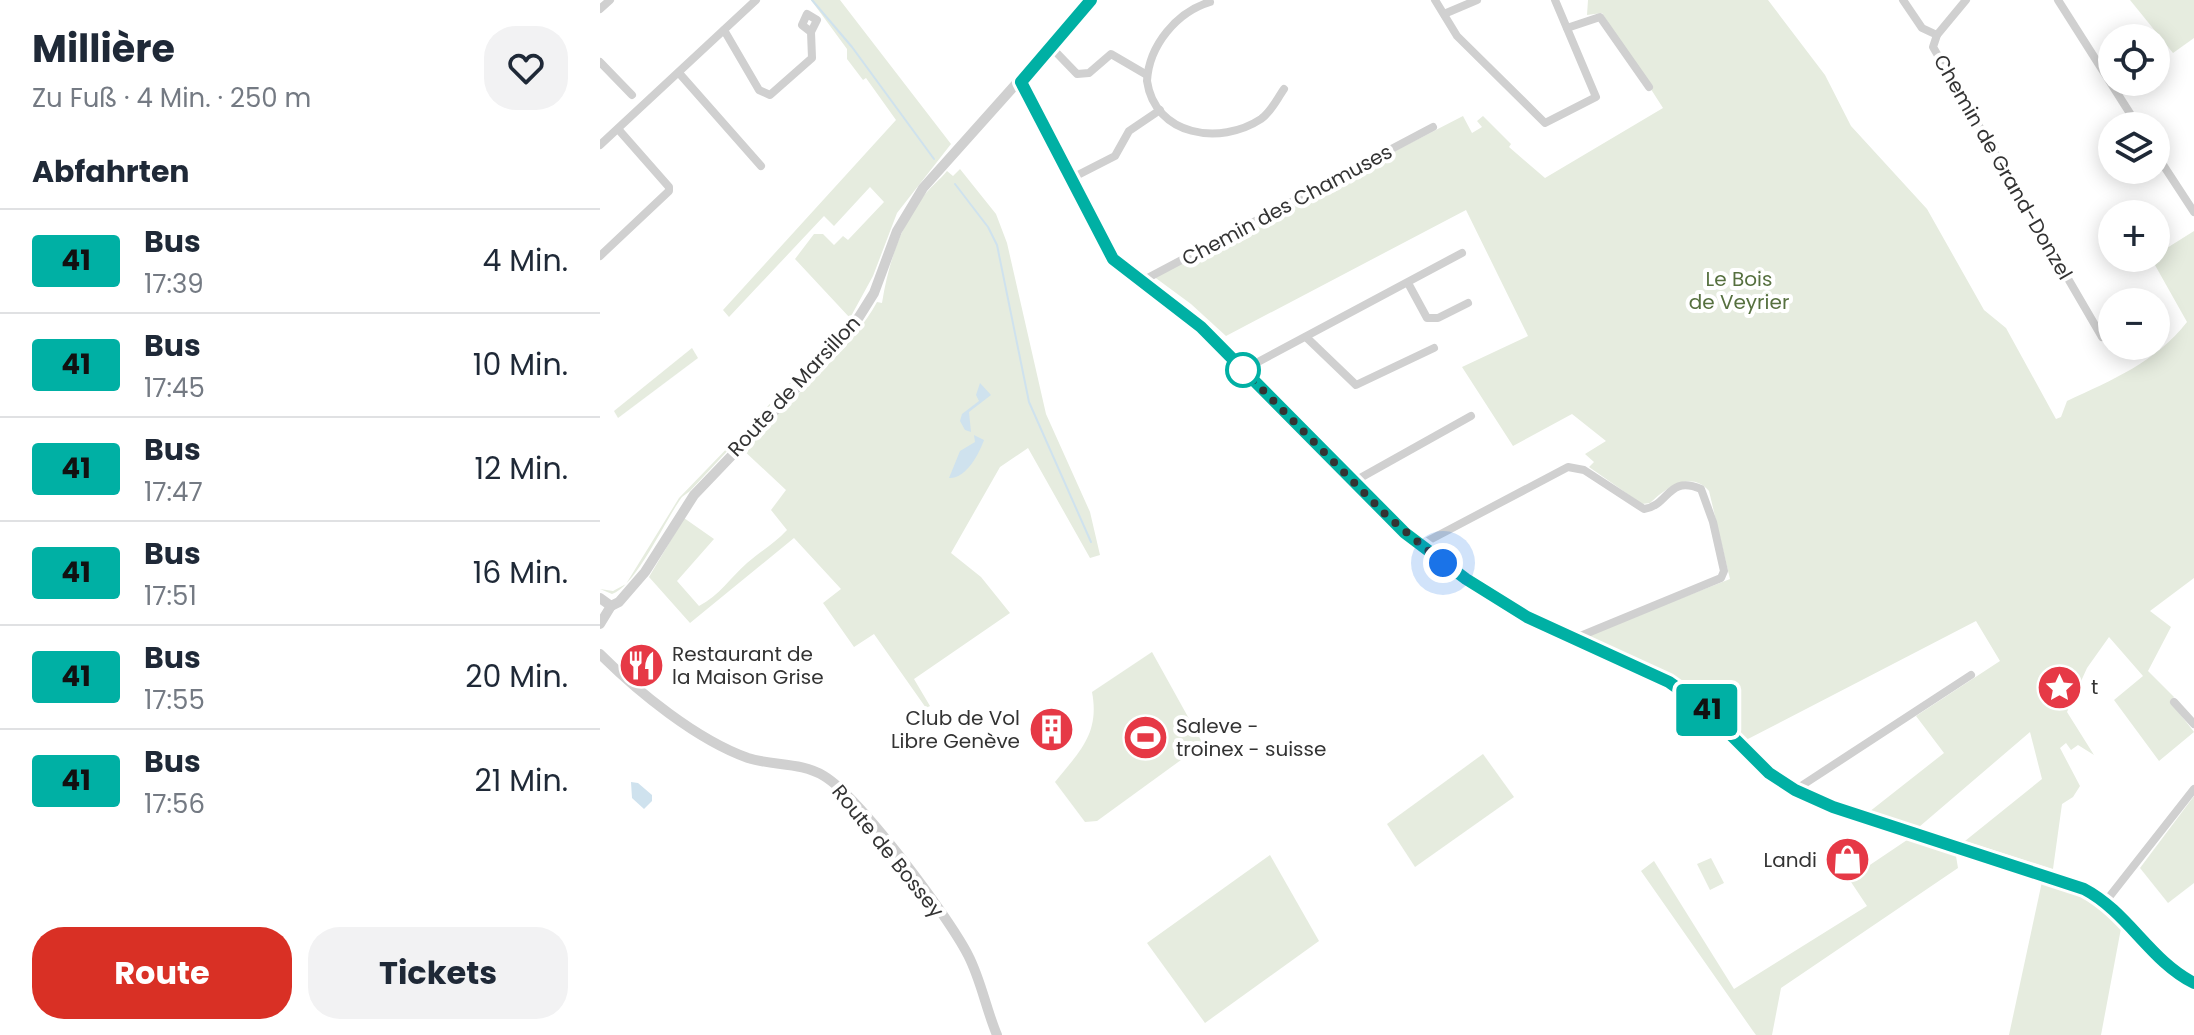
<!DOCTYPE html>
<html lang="de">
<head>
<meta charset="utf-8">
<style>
  :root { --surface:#fff; --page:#f2f2f3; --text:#1f2937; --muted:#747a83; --line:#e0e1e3; --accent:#d93025 }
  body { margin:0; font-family:Poppins,sans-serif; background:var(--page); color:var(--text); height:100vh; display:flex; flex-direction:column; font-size:30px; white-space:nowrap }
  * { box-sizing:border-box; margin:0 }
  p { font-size:26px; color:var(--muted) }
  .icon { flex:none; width:44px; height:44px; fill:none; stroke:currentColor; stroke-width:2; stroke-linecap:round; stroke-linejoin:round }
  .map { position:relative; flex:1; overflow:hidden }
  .side { display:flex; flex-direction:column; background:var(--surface); width:600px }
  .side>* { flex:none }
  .badge { padding:0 16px; border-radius:6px; font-size:28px; line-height:52px }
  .tools { position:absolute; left:1498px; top:24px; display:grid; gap:16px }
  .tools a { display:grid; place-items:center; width:72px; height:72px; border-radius:50%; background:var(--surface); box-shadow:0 4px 20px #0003; font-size:40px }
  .you { position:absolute; width:40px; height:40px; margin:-20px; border:6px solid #fff; border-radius:50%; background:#1a73e8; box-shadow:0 0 0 12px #1a73e833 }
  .map>.badge { position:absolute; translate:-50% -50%; box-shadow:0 0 0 4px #fff }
  h2 { padding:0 32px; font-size:30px; line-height:72px }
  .round { display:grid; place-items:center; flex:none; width:84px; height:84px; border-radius:32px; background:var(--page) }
  .headline { display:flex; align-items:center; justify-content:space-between; height:136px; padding:0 32px }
  h1 { font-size:38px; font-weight:700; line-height:60px }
  .button { display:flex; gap:16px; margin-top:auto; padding:16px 32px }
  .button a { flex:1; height:92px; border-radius:32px; background:var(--accent); color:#fff; font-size:32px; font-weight:700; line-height:92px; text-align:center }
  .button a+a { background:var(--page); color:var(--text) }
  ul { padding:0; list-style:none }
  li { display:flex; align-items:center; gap:24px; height:104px; padding:0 32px; border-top:2px solid var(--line) }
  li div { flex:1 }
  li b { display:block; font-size:30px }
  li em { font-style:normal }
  li .badge { min-width:88px; font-weight:700; text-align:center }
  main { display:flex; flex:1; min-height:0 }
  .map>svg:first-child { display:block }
</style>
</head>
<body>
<main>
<section class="side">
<div class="headline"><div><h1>Millière</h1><p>Zu Fuß · 4 Min. · 250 m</p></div><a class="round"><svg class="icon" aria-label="heart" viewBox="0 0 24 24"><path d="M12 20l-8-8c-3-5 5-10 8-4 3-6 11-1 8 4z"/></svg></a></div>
<h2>Abfahrten</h2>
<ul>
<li><span class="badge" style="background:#00b0a4;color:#111">41</span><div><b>Bus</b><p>17:39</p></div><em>4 Min.</em></li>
<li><span class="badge" style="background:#00b0a4;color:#111">41</span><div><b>Bus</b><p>17:45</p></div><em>10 Min.</em></li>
<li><span class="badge" style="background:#00b0a4;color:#111">41</span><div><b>Bus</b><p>17:47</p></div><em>12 Min.</em></li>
<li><span class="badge" style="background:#00b0a4;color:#111">41</span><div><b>Bus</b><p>17:51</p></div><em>16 Min.</em></li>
<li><span class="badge" style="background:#00b0a4;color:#111">41</span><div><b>Bus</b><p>17:55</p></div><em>20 Min.</em></li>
<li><span class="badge" style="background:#00b0a4;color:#111">41</span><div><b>Bus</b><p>17:56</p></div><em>21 Min.</em></li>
</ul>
<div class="button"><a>Route</a><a>Tickets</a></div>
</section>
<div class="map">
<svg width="1594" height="1035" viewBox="0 0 1594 1035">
  <rect width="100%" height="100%" fill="#fff"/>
  <!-- green -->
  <g fill="#e6ecdf">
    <path d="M211 0H240L351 144 297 213 273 276 250 318 195 259 214 234H223L234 245 243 236 248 240 284 202 270 187 234 226 224 216 129 317 123 310 296 120 266 78 263 80 247 59V49Z"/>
    <path d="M988 0H1168L1225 75 1251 126 1327 209 1384 310 1406 328 1456 419 1461 417 1467 401C1512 380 1556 362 1587 322L1551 258 1594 231V578L1550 611 1571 627 1548 671 1574 697 1570 701 1594 732 1559 761 1514 700 1543 676 1509 637 1487 668 1467 712 1494 755 1478 745 1471 750 1466 743 1460 748 1480 786 1473 797 1462 804 1453 869 1365 841 1442 779 1430 732 1319 827 1269 812 1344 753 1316 716 1400 661 1376 621 1144 741C1088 681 1060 669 986 639L993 633 1130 579 1109 491C1090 469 1065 489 1050 503L1042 504 989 467 994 462 985 454 1006 441 972 414 913 446 862 367 928 336 866 210 626 336 591 304 553 276 863 116 872 133 882 127 877 121 883 116 911 144 909 147 945 178 1063 108 1002 13 987 15Z"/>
    <path d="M1530 0H1594V38L1573 53Z"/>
    <path d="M360 169 396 214 407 243 446 414 490 512 500 555 490 558 428 448 400 467 351 553 381 577 410 613 314 679 330 706 326 708 274 634 254 647 223 603 241 589 194 538 90 623 49 577 84 518 114 539 77 581 99 606C119 596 131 577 147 563 161 551 174 544 187 530L171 510 186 490 141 448C183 407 250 352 277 302L282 303C288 266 299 229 322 198 330 187 340 180 347 171L353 176Z"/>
    <path d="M92 348 98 358 18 418 14 411Z"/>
    <path d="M218 354 90 491 82 497C65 520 36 586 12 594L0 589 13 591 26 584 79 498Z"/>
    <path d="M552 652 603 744 497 821 485 822 455 782C479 752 500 734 492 692Z"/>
    <path d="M883 754 914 797 815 867 787 824Z"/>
    <path d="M1594 796V883L1568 903 1540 868Z"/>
    <path d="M1310 838 1355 850 1358 868 1181 988 1172 1035H1156L1153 1031 1041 871 1054 861 1134 989 1267 906 1249 879Z"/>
    <path d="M670 855 719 941 605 1023 547 943Z"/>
    <path d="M1111 858 1124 883 1110 890 1097 864Z"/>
    <path d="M1443 877 1490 896 1522 923 1501 1035H1409Z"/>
  </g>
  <!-- water -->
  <g fill="#cfe2ee">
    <path d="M380 383 391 395 369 412 371 432 365 430 360 421 362 414 379 401 376 395Z"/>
    <path d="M374 435 384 440C379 454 366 479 349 478L360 451 375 442Z"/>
    <path d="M31 782 38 783 52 795V801L44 809 32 798Z"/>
  </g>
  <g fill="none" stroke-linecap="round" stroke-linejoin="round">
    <!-- stream -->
    <g stroke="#cfe2ee" stroke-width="2">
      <path d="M212 0 252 47 334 159"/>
      <path d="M355 184 388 227 397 245 429 402 491 542"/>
    </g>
    <!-- minor -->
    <g stroke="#d0d0d0" stroke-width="8">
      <path d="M835 0 857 36 945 123 996 97 955 0"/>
      <path d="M1303 0 1322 28 1337 35"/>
      <path d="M1366 0 1337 35 1333 47 1502 337"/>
      <path d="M1458 0 1538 126"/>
      <path d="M610 2C577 12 549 45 547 81 555 136 620 146 661 119 671 112 677 99 684 89"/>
      <path d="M0 9 10 0"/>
      <path d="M844 14 877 0"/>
      <path d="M967 28 1000 17 1049 87"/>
      <path d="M124 30 159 90 170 95 212 58 211 32 217 20 207 14 202 25 211 32"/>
      <path d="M451 47 477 74 489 73 511 54 547 75"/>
      <path d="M0 62 32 95"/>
      <path d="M79 73 161 166"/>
      <path d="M0 145 156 0"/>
      <path d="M1556 154 1594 212"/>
      <path d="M470 179 515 156 529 131 560 110"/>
      <path d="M0 256 69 191V187L18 129"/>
      <path d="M540 282 833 127"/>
      <path d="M808 283 827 318H838L868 303"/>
      <path d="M706 337 756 385 834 348"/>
      <path d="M643 370 862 253"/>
      <path d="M753 482 871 416"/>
      <path d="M820 545 968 467 984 470 1044 509C1070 505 1067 475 1101 489L1113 522 1124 571 1121 578 973 639"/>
      <path d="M1574 702 1594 724"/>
      <path d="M1195 790 1371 675"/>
      <path d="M1506 901 1594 789"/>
    </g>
    <!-- tertiary -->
    <g stroke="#d0d0d0" stroke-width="10">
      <path d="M421 82 513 259 601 327 787 516 843 563 927 617 1048 670 1081 689 1169 773 1209 797 1457 877C1476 884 1496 893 1512 906 1541 930 1560 965 1594 983"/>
      <path d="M0 598 11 606"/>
      <path d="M11 606 19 602 45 572 94 495 228 355 259 317 274 293 297 231 323 188 491 0"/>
      <path d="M0 624 11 606"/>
      <path d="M0 654C38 692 97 740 148 758 173 766 201 762 224 776 260 798 348 916 368 955 381 980 386 1009 397 1035"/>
    </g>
  </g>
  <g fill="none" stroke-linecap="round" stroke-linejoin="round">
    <defs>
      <path id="line" d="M491 0 421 82 513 259 601 327 805 533 866 579 927 617 1069 682 1100 704 1169 773 1195 790 1233 807 1484 889C1528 912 1550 961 1594 983"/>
    </defs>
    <!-- line casing -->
    <use href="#line" stroke="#fff" stroke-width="18"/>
    <!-- line -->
    <use href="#line" stroke="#00b0a4" stroke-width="12"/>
    <!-- walk -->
    <path stroke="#333" stroke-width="8" stroke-dasharray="0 14.4" d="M643 370 787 516 843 563"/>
  </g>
  <!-- icons -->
  <defs>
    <symbol id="restaurant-disc" viewBox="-11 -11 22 22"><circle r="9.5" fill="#e63946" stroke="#fff"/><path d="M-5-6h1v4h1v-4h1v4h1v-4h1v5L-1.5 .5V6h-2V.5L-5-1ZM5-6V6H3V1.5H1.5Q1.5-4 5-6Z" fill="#fff"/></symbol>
    <symbol id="sight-disc" viewBox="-11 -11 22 22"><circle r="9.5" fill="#e63946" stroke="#fff"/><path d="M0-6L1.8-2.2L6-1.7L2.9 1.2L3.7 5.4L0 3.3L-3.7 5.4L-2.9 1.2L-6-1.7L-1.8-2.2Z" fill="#fff"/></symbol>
    <symbol id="building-disc" viewBox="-11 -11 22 22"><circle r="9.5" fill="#e63946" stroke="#fff"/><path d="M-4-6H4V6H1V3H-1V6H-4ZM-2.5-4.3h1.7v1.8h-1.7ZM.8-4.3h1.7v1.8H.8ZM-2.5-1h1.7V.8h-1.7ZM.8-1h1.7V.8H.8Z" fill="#fff"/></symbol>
    <symbol id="stadium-disc" viewBox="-11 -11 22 22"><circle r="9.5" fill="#e63946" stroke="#fff"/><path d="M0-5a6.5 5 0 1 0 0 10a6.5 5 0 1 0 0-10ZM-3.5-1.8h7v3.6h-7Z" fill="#fff"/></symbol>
    <symbol id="shop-disc" viewBox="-11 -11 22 22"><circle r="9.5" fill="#e63946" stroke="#fff"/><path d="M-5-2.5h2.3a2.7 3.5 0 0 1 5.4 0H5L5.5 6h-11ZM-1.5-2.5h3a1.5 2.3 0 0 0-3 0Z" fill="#fff"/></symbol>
  </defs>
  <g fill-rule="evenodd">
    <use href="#restaurant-disc" x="16" y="640" width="51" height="51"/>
    <use href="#sight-disc" x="1434" y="662" width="51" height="51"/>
    <use href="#building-disc" x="426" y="704" width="51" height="51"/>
    <use href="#stadium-disc" x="520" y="712" width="51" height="51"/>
    <use href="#shop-disc" x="1222" y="834" width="51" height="51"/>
  </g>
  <!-- markers -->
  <circle fill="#fff" stroke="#00b0a4" stroke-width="4" cx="643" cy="370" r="16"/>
  <g text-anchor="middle" stroke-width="8" stroke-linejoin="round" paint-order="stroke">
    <!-- street labels -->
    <g font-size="20" fill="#333" stroke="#fff">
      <text transform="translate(1403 167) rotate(60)" y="7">Chemin de Grand-Donzel</text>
      <text transform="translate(687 205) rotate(-28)" y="7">Chemin des Chamuses</text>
      <text transform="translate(194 386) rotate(-47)" y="7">Route de Marsillon</text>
      <text transform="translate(288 851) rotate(51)" y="7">Route de Bossey</text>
    </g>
    <!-- park labels -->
    <g font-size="20" fill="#56703f" stroke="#fff">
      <text x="1139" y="286">Le Bois<tspan x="1139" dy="23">de Veyrier</tspan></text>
    </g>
    <!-- poi labels -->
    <g font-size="20" fill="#333" stroke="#fff" text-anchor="start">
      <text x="72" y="661">Restaurant de<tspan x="72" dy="23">la Maison Grise</tspan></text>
      <text x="1491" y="694">t</text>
      <text x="420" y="725" text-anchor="end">Club de Vol<tspan x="420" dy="23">Libre Genève</tspan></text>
      <text x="576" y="733">Saleve -<tspan x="576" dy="23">troinex - suisse</tspan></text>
      <text x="1217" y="867" text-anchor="end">Landi</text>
    </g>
  </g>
</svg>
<div class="tools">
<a><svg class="icon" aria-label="locate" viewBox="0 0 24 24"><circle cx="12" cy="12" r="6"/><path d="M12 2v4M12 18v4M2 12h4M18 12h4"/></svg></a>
<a><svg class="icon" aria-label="layers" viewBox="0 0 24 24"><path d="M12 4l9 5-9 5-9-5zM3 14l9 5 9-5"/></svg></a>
<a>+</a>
<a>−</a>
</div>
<div class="you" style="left:843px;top:563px"></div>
<b class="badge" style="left:1107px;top:710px;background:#00b0a4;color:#111">41</b>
</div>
</main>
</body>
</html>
